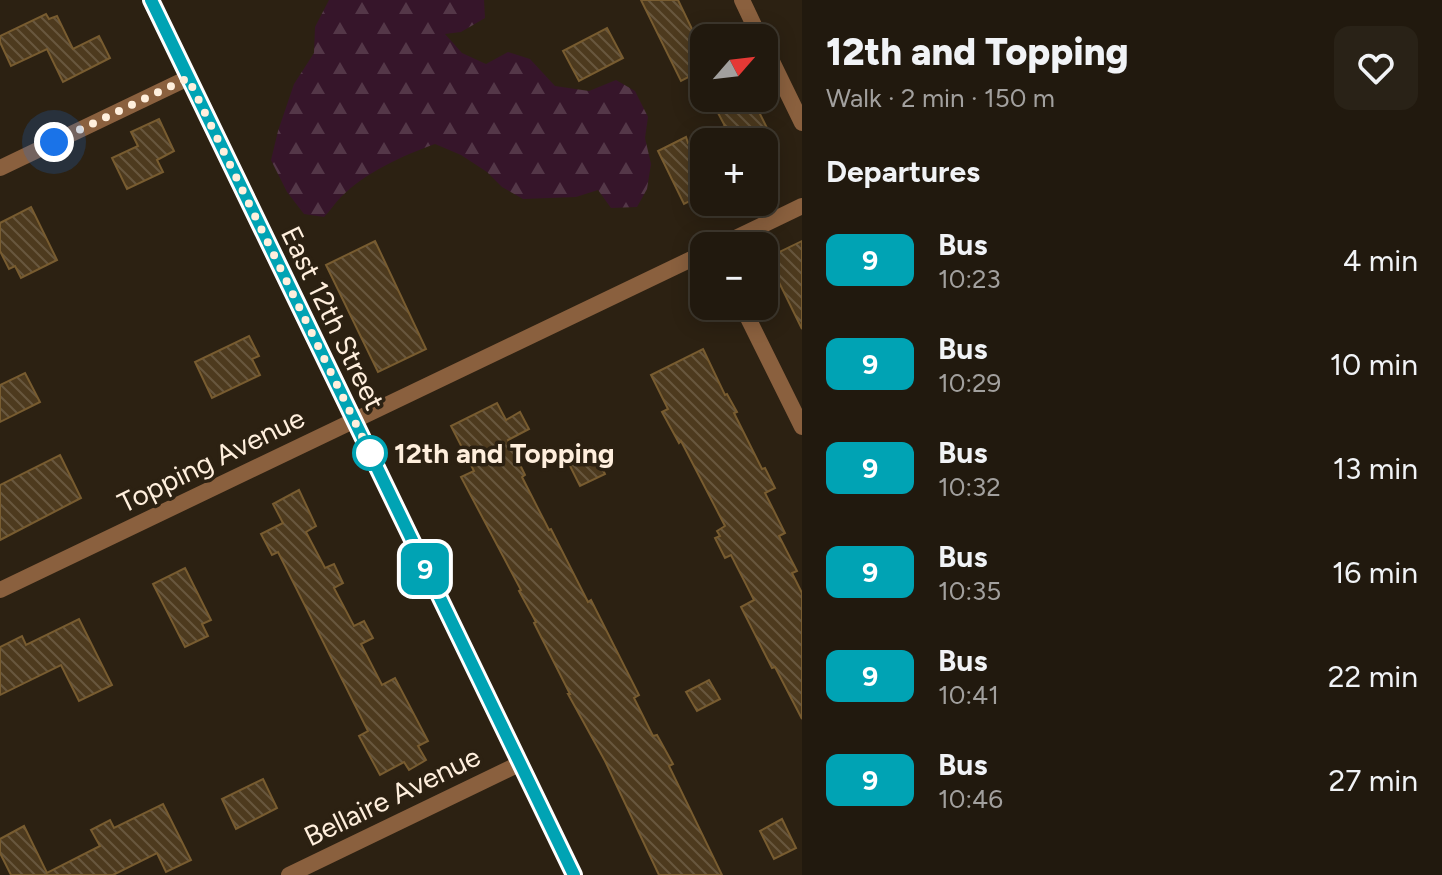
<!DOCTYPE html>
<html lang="en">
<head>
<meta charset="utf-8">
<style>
  :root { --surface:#21190e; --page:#292217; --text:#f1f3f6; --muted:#a2a09e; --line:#3e382e }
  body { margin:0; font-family:Figtree,sans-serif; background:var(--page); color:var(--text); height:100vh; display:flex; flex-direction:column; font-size:30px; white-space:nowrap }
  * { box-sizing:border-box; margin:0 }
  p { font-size:26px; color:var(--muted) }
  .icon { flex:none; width:44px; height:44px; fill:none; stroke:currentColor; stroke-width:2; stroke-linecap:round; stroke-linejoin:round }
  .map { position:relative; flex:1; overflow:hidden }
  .drawer { display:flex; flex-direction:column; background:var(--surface); width:640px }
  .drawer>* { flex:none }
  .badge { padding:0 16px; border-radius:12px; font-size:28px; line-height:52px }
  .needle { width:52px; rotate:62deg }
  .controls { position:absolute; left:690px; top:24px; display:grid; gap:16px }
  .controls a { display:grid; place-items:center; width:88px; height:88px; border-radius:16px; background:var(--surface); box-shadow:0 4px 20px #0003,0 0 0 2px var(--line); font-size:40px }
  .you { position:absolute; width:40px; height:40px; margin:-20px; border:6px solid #fff; border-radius:50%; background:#1a73e8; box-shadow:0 0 0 12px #1a73e833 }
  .map>.badge { position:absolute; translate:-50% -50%; box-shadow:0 0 0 4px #fff }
  h2 { padding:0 24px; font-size:30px; line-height:72px }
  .round { display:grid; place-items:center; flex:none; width:84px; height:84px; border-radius:16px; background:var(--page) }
  .headline { display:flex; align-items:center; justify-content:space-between; height:136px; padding:0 24px }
  h1 { font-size:38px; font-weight:800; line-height:60px }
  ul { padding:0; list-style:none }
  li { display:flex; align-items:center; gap:24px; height:104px; padding:0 24px }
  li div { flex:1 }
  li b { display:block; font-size:30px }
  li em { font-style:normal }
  li .badge { min-width:88px; font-weight:700; text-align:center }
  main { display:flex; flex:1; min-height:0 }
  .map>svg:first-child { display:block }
</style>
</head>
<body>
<main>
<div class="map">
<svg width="802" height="875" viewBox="0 0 802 875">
  <defs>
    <pattern id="forest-firs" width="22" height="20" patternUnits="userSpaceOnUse" patternTransform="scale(2)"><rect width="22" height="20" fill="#36152a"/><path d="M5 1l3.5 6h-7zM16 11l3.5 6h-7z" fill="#543748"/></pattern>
    <pattern id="building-back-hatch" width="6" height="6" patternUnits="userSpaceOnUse" patternTransform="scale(2)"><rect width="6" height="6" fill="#4d3a1e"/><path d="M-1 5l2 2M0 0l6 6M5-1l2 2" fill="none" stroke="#68573e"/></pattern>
  </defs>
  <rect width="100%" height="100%" fill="#2c2112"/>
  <!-- forest -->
  <path fill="url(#forest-firs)" d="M329 0H484L485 18 461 32 445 34 462 53 486 64 508 52 530 59 555 86 589 91 616 80 635 91 648 117 645 138 651 164 647 189 637 207 611 208 598 190 576 197 523 199 502 187 487 172 461 155 435 144C402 156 366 172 341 197 335 203 330 211 324 217L304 214 287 192 271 160 278 131 294 84 314 53 315 27Z"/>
  <!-- building -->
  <g fill="url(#building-back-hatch)" stroke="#785c30" stroke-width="2">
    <path d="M641 0H678L704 54V69L681 81Z"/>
    <path d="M46 14 49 19 57 16 73 49 99 36 110 58 63 82 47 49 11 66 0 42V36Z"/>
    <path d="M607 28 623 58 579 81 563 51Z"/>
    <path d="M710 98H752L774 142H704V194L684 204 658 151 686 137 688 143 725 126Z"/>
    <path d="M159 119 174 151 157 160 163 172 127 189 112 158 138 146 131 132Z"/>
    <path d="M31 207 57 260 21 278 15 266 9 269 0 251V223Z"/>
    <path d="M375 241 426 349 378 372 326 265Z"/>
    <path d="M802 241V329L767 258Z"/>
    <path d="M249 336 259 356 252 359 260 375 212 398 195 362Z"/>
    <path d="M703 349 725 395 727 394 737 412 734 413 762 469 765 468 775 488 765 493 785 533 779 536 797 571 792 573 802 593V719L775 667 772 668 741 607 754 600 731 555 725 558 715 538 720 536 717 531 725 526 681 441 679 443 662 412 668 409 651 375Z"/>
    <path d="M25 373 40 402 0 422V385Z"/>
    <path d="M497 403 506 420 520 412 529 429 508 440 525 475 522 477 549 530 551 529 588 602 591 600 639 695 634 698 653 736 657 735 673 764 669 766 722 875H659L605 761 568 694H570L534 623 536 622 519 591 521 590 461 477 474 471 451 426Z"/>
    <path d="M592 447 605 474 580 486 567 460Z"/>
    <path d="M60 455 81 498 0 540V485Z"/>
    <path d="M299 490 316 526 306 532 325 568 334 564 343 583 334 588 354 626 364 621 373 638 361 644 382 685 395 678 428 741 418 746 426 760 409 770 404 762 380 775 359 736 368 731 278 552 272 555 261 534 283 523 273 504Z"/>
    <path d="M185 568 211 620 202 624 208 636 185 647 153 584Z"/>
    <path d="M79 619 112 685 79 701 61 665 0 695V647L22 636 26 645Z"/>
    <path d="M709 680 720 699 697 711 686 692Z"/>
    <path d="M263 779 277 808 236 829 222 799Z"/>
    <path d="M163 804 191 860 166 872 157 853 113 875H11L0 853V839L24 826 47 873 100 846 91 830 110 820 114 828Z"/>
    <path d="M782 819 796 848 774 859 760 831Z"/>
  </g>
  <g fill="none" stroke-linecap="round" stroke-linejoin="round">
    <!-- minor -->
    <g stroke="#8a603e" stroke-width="16">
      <path d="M742 0 760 38"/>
      <path d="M764 45 802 123"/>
      <path d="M0 168 188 78"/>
      <path d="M719 246 802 206"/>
      <path d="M742 306 802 427"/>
      <path d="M0 590 704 253"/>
      <path d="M289 875 519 764"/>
    </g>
    <!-- tertiary -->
    <path stroke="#8a603e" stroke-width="16" d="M151 0 574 875"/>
  </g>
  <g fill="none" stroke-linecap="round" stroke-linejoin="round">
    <defs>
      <path id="line" d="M151 0 574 875"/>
    </defs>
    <!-- line casing -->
    <use href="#line" stroke="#fff" stroke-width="18"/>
    <!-- line -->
    <use href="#line" stroke="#00a3b4" stroke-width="12"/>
    <!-- walk -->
    <path stroke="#ffefdd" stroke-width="8" stroke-dasharray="0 14.4" d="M54 142 188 78 370 453"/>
  </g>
  <!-- markers -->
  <circle fill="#fff" stroke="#00a3b4" stroke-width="4" cx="370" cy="453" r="16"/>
  <g text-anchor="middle" stroke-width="7" stroke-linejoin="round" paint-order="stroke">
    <!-- street labels -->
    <g font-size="28" fill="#ffefdd" stroke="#2c2112">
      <text transform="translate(333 318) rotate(64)" y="10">East 12th Street</text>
      <text transform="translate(211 460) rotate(-26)" y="10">Topping Avenue</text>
      <text transform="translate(392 796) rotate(-26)" y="10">Bellaire Avenue</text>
    </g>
    <!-- stop labels -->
    <g font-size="28" font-weight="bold" fill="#ffefdd" stroke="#2c2112" text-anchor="start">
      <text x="394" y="463">12th and Topping</text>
    </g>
  </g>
</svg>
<div class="controls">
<a><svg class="needle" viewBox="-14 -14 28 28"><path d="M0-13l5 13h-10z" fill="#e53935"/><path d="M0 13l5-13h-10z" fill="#a2a09e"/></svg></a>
<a>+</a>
<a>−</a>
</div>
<div class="you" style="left:54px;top:142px"></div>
<b class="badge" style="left:425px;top:569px;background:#00a3b4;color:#fff">9</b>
</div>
<section class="drawer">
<div class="headline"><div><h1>12th and Topping</h1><p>Walk · 2 min · 150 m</p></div><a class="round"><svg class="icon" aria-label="heart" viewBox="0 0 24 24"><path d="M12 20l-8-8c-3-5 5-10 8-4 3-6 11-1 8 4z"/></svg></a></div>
<h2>Departures</h2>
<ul>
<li><span class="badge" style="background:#00a3b4;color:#fff">9</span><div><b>Bus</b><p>10:23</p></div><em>4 min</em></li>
<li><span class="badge" style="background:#00a3b4;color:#fff">9</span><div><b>Bus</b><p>10:29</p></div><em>10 min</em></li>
<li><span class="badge" style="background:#00a3b4;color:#fff">9</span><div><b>Bus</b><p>10:32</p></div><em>13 min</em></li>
<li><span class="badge" style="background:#00a3b4;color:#fff">9</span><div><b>Bus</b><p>10:35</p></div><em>16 min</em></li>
<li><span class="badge" style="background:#00a3b4;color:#fff">9</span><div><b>Bus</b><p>10:41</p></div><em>22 min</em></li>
<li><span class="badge" style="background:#00a3b4;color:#fff">9</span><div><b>Bus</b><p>10:46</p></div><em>27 min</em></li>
</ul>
</section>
</main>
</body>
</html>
